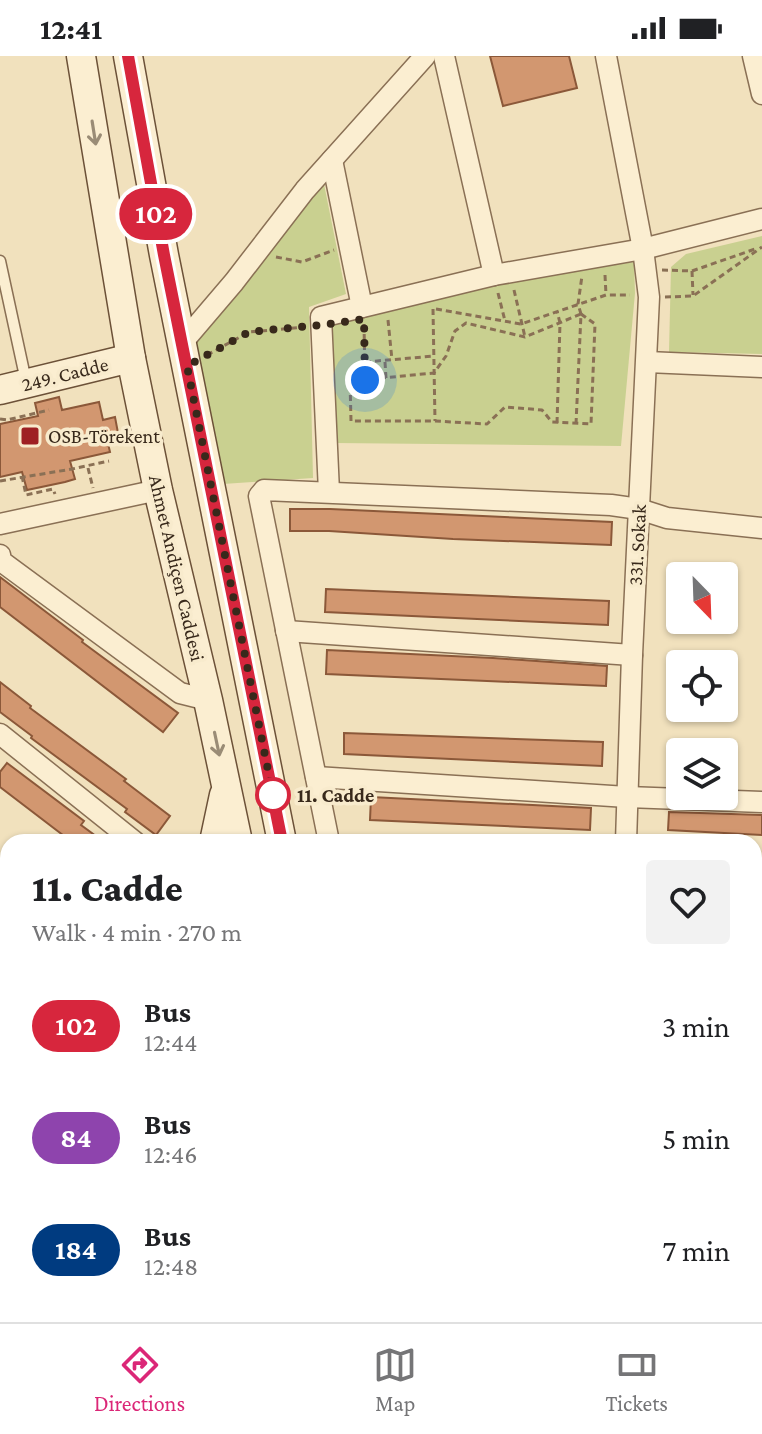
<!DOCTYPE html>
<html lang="en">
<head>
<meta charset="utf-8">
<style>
  :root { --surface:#fff; --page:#f2f2f2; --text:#202124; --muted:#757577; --line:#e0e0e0; --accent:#db2777 }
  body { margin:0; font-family:"Crimson Pro",serif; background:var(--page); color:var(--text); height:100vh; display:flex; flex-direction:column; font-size:30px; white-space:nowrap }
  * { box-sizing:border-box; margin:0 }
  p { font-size:26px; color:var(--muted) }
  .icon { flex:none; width:44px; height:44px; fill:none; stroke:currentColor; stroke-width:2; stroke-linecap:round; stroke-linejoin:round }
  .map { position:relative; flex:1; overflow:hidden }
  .drawer { position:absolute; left:0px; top:778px; width:762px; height:488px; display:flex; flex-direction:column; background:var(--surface); border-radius:24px 24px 0 0; box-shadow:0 2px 6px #0004 }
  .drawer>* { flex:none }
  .badge { padding:0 16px; border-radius:26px; font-size:28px; line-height:52px }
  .needle { width:52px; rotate:157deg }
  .controls { position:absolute; left:666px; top:506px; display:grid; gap:16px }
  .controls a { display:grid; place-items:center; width:72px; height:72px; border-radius:8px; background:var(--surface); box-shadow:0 2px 6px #0004; font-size:40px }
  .you { position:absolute; width:40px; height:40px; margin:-20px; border:6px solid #fff; border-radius:50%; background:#1a73e8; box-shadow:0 0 0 12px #1a73e833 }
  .map>.badge { position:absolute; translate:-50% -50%; box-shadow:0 0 0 4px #fff }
  .round { display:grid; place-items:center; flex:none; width:84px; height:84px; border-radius:8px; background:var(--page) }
  .overview { display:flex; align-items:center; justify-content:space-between; height:136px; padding:0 32px }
  h1 { font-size:38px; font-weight:800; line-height:60px }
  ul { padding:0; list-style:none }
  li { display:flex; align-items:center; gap:24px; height:112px; padding:0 32px }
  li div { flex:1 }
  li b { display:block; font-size:30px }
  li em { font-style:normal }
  li .badge { min-width:88px; font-weight:700; text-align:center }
  .status { display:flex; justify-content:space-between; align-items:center; height:56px; padding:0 40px; background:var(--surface); direction:ltr }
  .status svg { height:22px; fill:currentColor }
  .menu { display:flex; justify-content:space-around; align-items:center; height:112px; border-top:2px solid var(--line); background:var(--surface); font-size:22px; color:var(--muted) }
  .menu a { display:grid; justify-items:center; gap:4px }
  .menu .active { color:var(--accent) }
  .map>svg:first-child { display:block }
</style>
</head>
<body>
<div class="status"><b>12:41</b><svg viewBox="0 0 49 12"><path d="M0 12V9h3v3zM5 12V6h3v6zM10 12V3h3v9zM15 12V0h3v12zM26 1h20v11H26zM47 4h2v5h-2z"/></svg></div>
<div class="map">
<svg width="762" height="1266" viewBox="0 0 762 1266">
  <rect width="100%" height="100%" fill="#f1e1bd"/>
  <!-- green -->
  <g fill="#c9d090">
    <path d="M324 128 346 238 309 251 313 422 223 428 196 287Z"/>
    <path d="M762 180V298L669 296 671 211 686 198Z"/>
    <path d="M634 206 635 237 621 390 335 387 332 267 504 226Z"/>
    <path d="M147 1258H320V1266H139Z"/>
  </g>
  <!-- building -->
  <g fill="#d29770" stroke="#8b5839" stroke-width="2">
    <path d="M490 0H569L577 32 503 50Z"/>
    <path d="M59 341 62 354 99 346 103 364 115 361 118 377 106 379 110 396 70 405 75 423 65 426 27 434 22 416 0 421V368L38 360 35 347Z"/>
    <path d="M290 453H330L612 466 611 489 453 483 329 475H290Z"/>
    <path d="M0 521 83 584 82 586 178 657 163 676 0 551Z"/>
    <path d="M326 533 609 545 608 569 325 556Z"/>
    <path d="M327 594 493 602 607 610 606 630 326 618Z"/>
    <path d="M0 626 31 650 30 652 126 723 124 725 170 760 156 779 125 756 127 753 31 682 32 680 0 656Z"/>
    <path d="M344 677 603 686 602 710 344 698Z"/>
    <path d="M7 707 84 765 81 769 104 786H72L0 731V716Z"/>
    <path d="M371 741 591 752 590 774 370 764Z"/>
    <path d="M669 756 762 759V779L668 774Z"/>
  </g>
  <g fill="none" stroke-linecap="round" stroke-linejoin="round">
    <defs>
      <path id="lane" d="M0 205 26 325"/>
      <g id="street">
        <path d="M444 0 494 219"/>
        <path d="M606 0 643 193 649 241 632 599 626 786"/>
        <path d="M753 0 762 38"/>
        <path d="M332 104 362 251"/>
        <path d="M182 287 234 226 305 134 425 0"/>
        <path d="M647 306 762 311"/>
        <path d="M329 436 321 261 494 219 643 193 762 163"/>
        <path d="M0 468 158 434"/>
        <path d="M0 499 1 505 180 637 208 644"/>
        <path d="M286 575 632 599"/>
        <path d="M0 678 135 786"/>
        <path d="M316 721 627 741 762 746"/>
        <path d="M329 786 259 440 264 434 611 449 639 453 667 462 762 472"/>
        <path d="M0 860 8 867"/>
        <path d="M0 1045 8 1051"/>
        <path d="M754 1212H762"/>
        <path d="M0 1216 8 1222"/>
        <path d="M53 1258 63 1266"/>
        <path d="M112 1266 120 1258"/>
        <path d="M335 1266V1258"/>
        <path d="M610 1266V1258"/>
      </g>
      <g id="secondary">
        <path d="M81 0 131 302 158 434 208 644 238 786"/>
        <path d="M128 0 164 199 282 786"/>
        <path d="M0 334 131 302"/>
        <path d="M214 786 224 739"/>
        <path d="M754 895H762"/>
        <path d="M0 1091 8 1081"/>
      </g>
    </defs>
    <!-- lane casing -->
    <use href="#lane" stroke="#8a7055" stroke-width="13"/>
    <!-- street casing -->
    <use href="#street" stroke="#8a7055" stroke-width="23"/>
    <!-- secondary casing -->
    <use href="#secondary" stroke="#6c5138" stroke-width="31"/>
    <!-- path -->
    <g stroke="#8a7055" stroke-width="3" stroke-dasharray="6 4" stroke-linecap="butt">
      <path d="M276 201 302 206 334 194"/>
      <path d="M662 214 692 215 758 192"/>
      <path d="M692 215 693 239"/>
      <path d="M605 219 606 239"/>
      <path d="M514 234 525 281"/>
      <path d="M498 237 505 265"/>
      <path d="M665 241 693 240 762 191"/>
      <path d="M433 253 435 365"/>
      <path d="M436 253 521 268 606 239H630"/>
      <path d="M581 258 595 268 591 368 552 366 542 354 505 351 487 368 435 365H351L350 325 434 317 446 300 455 275 466 267 525 281Z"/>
      <path d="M388 264 392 304"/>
      <path d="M364 268 365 324"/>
      <path d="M207 299 249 276 305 271"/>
      <path d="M365 306 434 300"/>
      <path d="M385 306 386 322"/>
      <path d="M0 363 7 364 49 354"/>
      <path d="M557 367 560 267 557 255"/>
      <path d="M576 368 581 258 578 248 582 220"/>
      <path d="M88 412 93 432"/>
      <path d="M22 420 26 439 53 433 55 438"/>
      <path d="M0 425 72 413 109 405"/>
    </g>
    <!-- lane -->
    <use href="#lane" stroke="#fbeed1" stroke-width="10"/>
    <!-- street -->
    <use href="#street" stroke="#fbeed1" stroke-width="20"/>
    <!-- secondary -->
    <use href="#secondary" stroke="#fbeed1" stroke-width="28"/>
  </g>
  <!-- one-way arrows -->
  <defs><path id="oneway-shaft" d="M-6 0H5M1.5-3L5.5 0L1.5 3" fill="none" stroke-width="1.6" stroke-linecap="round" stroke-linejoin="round" transform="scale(2)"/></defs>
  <g stroke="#9a8c76">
    <use href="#oneway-shaft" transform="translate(94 77) rotate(81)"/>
    <use href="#oneway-shaft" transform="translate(217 688) rotate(78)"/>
  </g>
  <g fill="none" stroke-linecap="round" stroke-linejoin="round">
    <defs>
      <path id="line" d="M128 0 164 199 282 786"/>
    </defs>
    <!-- line casing -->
    <use href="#line" stroke="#fff" stroke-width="18"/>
    <!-- line -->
    <use href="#line" stroke="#d7263d" stroke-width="12"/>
    <!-- walk -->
    <path stroke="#38291b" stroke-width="8" stroke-dasharray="0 14.4" d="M273 739 187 310 249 276 321 269 364 263 365 324"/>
  </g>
  <!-- markers -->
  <rect fill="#9e2023" stroke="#f8ebcd" stroke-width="3" x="20" y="370" width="20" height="20" rx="4"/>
  <circle fill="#fff" stroke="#d7263d" stroke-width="4" cx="273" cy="739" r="16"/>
  <g text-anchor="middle" stroke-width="7" stroke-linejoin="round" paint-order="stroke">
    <!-- street labels -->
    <g font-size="20" fill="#38291b" stroke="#f8ebcd">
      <text transform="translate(65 318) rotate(-14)" y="7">249. Cadde</text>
      <text transform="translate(637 489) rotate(-87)" y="7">331. Sokak</text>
      <text transform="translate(177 512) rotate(77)" y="7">Ahmet Andiçen Caddesi</text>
    </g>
    <!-- poi labels -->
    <g font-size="20" fill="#38291b" stroke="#f8ebcd" text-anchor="start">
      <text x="48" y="387">OSB-Törekent</text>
    </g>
    <!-- stop labels -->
    <g font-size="20" font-weight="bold" fill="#38291b" stroke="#f8ebcd" text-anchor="start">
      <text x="297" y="746">11. Cadde</text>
    </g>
  </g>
</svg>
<div class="controls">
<a><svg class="needle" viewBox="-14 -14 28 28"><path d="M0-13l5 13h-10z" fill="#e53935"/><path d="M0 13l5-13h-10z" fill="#757577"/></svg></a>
<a><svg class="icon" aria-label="locate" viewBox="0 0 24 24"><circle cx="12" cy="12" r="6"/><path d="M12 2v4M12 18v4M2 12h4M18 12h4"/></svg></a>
<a><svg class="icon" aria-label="layers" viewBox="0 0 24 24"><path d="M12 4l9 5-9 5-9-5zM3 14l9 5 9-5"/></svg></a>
</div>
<div class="you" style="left:365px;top:324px"></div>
<b class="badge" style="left:156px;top:158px;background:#d7263d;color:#fff">102</b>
<section class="drawer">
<div class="overview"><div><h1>11. Cadde</h1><p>Walk · 4 min · 270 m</p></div><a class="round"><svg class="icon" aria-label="heart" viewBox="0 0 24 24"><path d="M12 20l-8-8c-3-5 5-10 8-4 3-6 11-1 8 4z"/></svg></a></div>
<ul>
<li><span class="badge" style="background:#d7263d;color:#fff">102</span><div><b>Bus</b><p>12:44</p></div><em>3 min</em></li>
<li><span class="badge" style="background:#8e44ad;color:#fff">84</span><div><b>Bus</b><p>12:46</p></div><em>5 min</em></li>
<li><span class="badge" style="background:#003b80;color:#fff">184</span><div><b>Bus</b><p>12:48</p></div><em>7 min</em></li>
</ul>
</section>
</div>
<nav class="menu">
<a class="active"><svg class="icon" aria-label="directions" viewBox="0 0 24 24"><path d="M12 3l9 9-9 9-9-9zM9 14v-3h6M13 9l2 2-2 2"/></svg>Directions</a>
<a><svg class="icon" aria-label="map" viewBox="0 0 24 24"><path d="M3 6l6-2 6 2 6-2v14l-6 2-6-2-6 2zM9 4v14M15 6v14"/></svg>Map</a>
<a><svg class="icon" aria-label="tickets" viewBox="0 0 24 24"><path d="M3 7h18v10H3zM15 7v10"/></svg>Tickets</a>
</nav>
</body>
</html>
